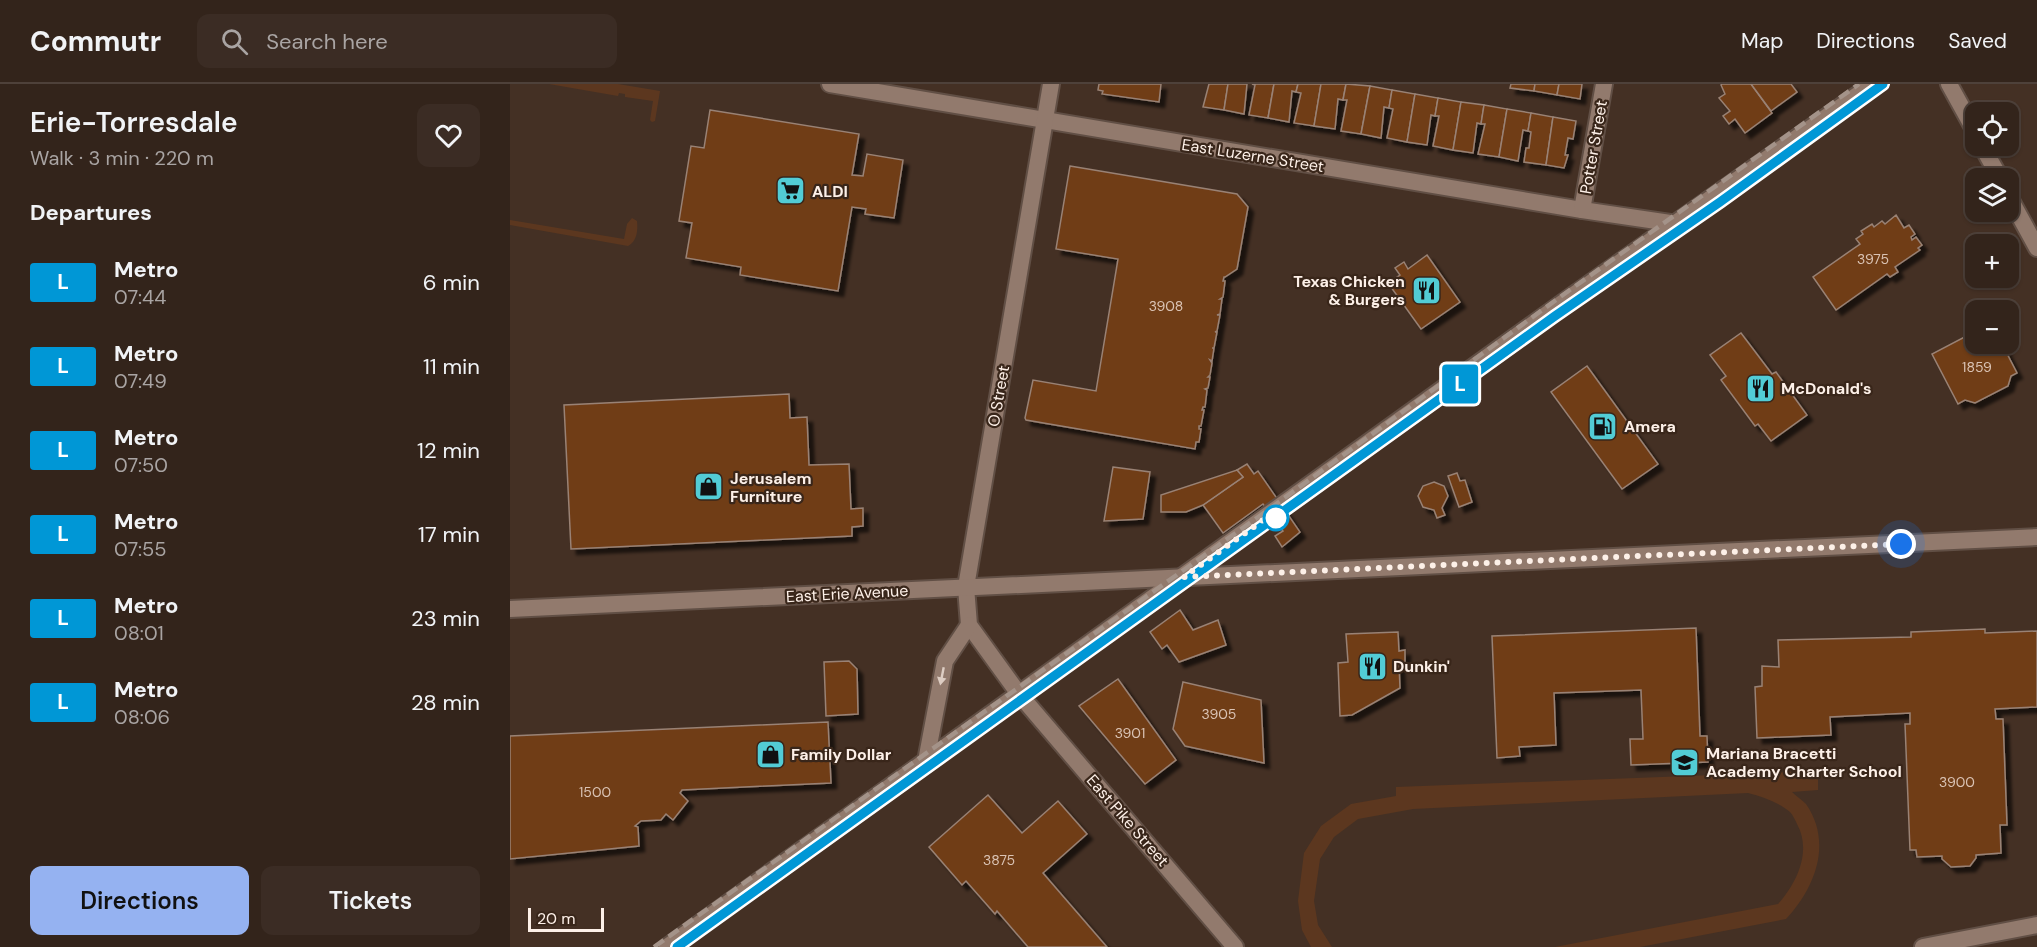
<!DOCTYPE html>
<html lang="en">
<head>
<meta charset="utf-8">
<style>
  :root { --surface:#33241b; --page:#3b2c24; --text:#f1f3f6; --muted:#a9a4a3; --line:#4e413a; --accent:#95b2f1 }
  body { margin:0; font-family:"DM Sans",sans-serif; background:var(--page); color:var(--text); height:100vh; display:flex; flex-direction:column; font-size:22px; white-space:nowrap }
  * { box-sizing:border-box; margin:0 }
  p { font-size:20px; color:var(--muted) }
  .icon { flex:none; width:33px; height:33px; fill:none; stroke:currentColor; stroke-width:2; stroke-linecap:round; stroke-linejoin:round }
  .map { position:relative; flex:1; overflow:hidden }
  .details { display:flex; flex-direction:column; background:var(--surface); width:510px }
  .details>* { flex:none }
  .badge { padding:0 12px; border-radius:4px; font-size:21px; line-height:39px }
  .buttons { position:absolute; left:1455px; top:18px; display:grid; gap:12px }
  .buttons a { display:grid; place-items:center; width:54px; height:54px; border-radius:12px; background:var(--surface); box-shadow:0 2px 4px #0004,0 0 0 2px var(--line); font-size:30px }
  .scale { position:absolute; left:18px; bottom:15px; width:76px; box-sizing:border-box; padding-left:6px; border:3px solid #fdf0e8; border-top:0; font-size:16px; line-height:21px; white-space:nowrap; color:#fdf0e8; -webkit-text-stroke:4px #39261a; paint-order:stroke }
  .you { position:absolute; width:30px; height:30px; margin:-15px; border:4px solid #fff; border-radius:50%; background:#1a73e8; box-shadow:0 0 0 9px #1a73e833 }
  .map>.badge { position:absolute; translate:-50% -50%; box-shadow:0 0 0 3px #fff }
  h2 { padding:0 30px; font-size:22px; line-height:54px }
  .round { display:grid; place-items:center; flex:none; width:63px; height:63px; border-radius:12px; background:var(--page) }
  .overview { display:flex; align-items:center; justify-content:space-between; height:102px; padding:0 30px }
  h1 { font-size:28px; font-weight:600; line-height:45px }
  .button { display:flex; gap:12px; margin-top:auto; padding:12px 30px }
  .button a { flex:1; height:69px; border-radius:12px; background:var(--accent); color:#111; font-size:24px; font-weight:600; line-height:69px; text-align:center }
  .button a+a { background:var(--page); color:var(--text) }
  ul { padding:0; list-style:none }
  li { display:flex; align-items:center; gap:18px; height:84px; padding:0 30px }
  li div { flex:1 }
  li b { display:block; font-size:22px }
  li em { font-style:normal }
  li .badge { min-width:66px; font-weight:700; text-align:center }
  header { display:flex; align-items:center; gap:36px; box-sizing:border-box; height:84px; padding:0 30px; background:var(--surface); border-bottom:2px solid var(--line) }
  header strong { font-size:28px }
  nav { display:flex; gap:33px; margin-inline-start:auto; font-size:21px }
  .search { width:420px; height:54px; background:var(--page); display:flex; align-items:center; gap:15px; box-sizing:border-box; padding:0 21px; border-radius:12px; color:var(--muted); font-size:22px }
  main { display:flex; flex:1; min-height:0 }
  .map>svg:first-child { display:block }
</style>
</head>
<body>
<header>
<strong>Commutr</strong>
<div class="search"><svg class="icon" aria-label="search" viewBox="0 0 24 24"><circle cx="10" cy="10" r="6"/><path d="M15 15l6 6"/></svg>Search here</div>
<nav><a>Map</a><a>Directions</a><a>Saved</a></nav>
</header>
<main>
<section class="details">
<div class="overview"><div><h1>Erie-Torresdale</h1><p>Walk · 3 min · 220 m</p></div><a class="round"><svg class="icon" aria-label="heart" viewBox="0 0 24 24"><path d="M12 20l-8-8c-3-5 5-10 8-4 3-6 11-1 8 4z"/></svg></a></div>
<h2>Departures</h2>
<ul>
<li><span class="badge" style="background:#0097d6;color:#fff">L</span><div><b>Metro</b><p>07:44</p></div><em>6 min</em></li>
<li><span class="badge" style="background:#0097d6;color:#fff">L</span><div><b>Metro</b><p>07:49</p></div><em>11 min</em></li>
<li><span class="badge" style="background:#0097d6;color:#fff">L</span><div><b>Metro</b><p>07:50</p></div><em>12 min</em></li>
<li><span class="badge" style="background:#0097d6;color:#fff">L</span><div><b>Metro</b><p>07:55</p></div><em>17 min</em></li>
<li><span class="badge" style="background:#0097d6;color:#fff">L</span><div><b>Metro</b><p>08:01</p></div><em>23 min</em></li>
<li><span class="badge" style="background:#0097d6;color:#fff">L</span><div><b>Metro</b><p>08:06</p></div><em>28 min</em></li>
</ul>
<div class="button"><a>Directions</a><a>Tickets</a></div>
</section>
<div class="map">
<svg width="1527" height="863" viewBox="0 0 1527 863">
  <defs>
    <filter id="shadow"><feDropShadow dx="5.5" dy="5.5" stdDeviation="1.5" flood-color="#0009"/></filter>
  </defs>
  <rect width="100%" height="100%" fill="#443024"/>
  <!-- green -->
  <g fill="#5c371f">
    <path d="M39 0H108L150 7 145 37 142 38 140 36 143 17 115 13V10L109 9 108 12Z"/>
    <path d="M122 134 127 137C128 147 127 157 118 162L0 141V136L114 155 117 140Z"/>
    <path d="M1308 687V706L1282 708C1286 712 1292 716 1296 720 1323 759 1305 804 1276 835L1130 863H1045L1268 820C1287 799 1302 767 1287 740 1285 736 1283 731 1280 728 1268 718 1253 713 1238 709L903 725 848 735 824 753 810 775 804 817 808 841 822 863H801L792 846 788 817 794 769 811 742 841 720 886 712V703Z"/>
  </g>
  <!-- building -->
  <g fill="#703c18" stroke="#998274" stroke-width="1.5" filter="url(#shadow)">
    <path d="M589 0H651L649 18 592 10 593 7 588 6Z"/>
    <path d="M699 0H718L714 26 693 23Z"/>
    <path d="M718 0H737L734 30 714 26Z"/>
    <path d="M764 0 758 34 739 31 745 1 742 0Z"/>
    <path d="M764 0H788L786 8 782 7 779 38 758 34Z"/>
    <path d="M788 0H811L804 42 784 39 791 9 786 8Z"/>
    <path d="M811 0H836L833 16 828 15 825 45 804 42Z"/>
    <path d="M836 0 860 2 851 50 831 47 837 16H833Z"/>
    <path d="M1001 0H1025L1024 7 1000 4Z"/>
    <path d="M1025 0H1049L1047 11 1024 7Z"/>
    <path d="M1049 0H1072L1070 15 1047 11Z"/>
    <path d="M1212 0H1241L1262 29 1235 49 1225 35 1219 40 1213 32 1220 27 1209 14 1215 10 1211 1Z"/>
    <path d="M1241 0H1281L1287 8 1261 27Z"/>
    <path d="M860 2 882 6 879 24 874 23 871 54 851 50Z"/>
    <path d="M882 6 905 10 897 58 877 54 883 25 879 24Z"/>
    <path d="M905 10 928 14 925 32 921 31 917 61 897 58Z"/>
    <path d="M928 14 951 18 943 66 923 62 929 32H925Z"/>
    <path d="M951 18 974 21 971 40 967 39 963 69 943 66Z"/>
    <path d="M974 21 997 25 989 73 968 70 975 40H971Z"/>
    <path d="M997 25 1021 29 1018 47 1013 46 1008 77 989 73Z"/>
    <path d="M200 26 349 50 342 91 353 92 357 70 393 76 384 134 355 130 356 125 342 123 328 207 230 191 231 183 176 174 182 139 169 137 181 62 194 64Z"/>
    <path d="M1021 29 1043 33 1036 81 1014 78 1016 64H1019L1021 48 1018 47Z"/>
    <path d="M1043 33 1066 37 1063 55 1058 54 1055 71H1058L1054 84 1036 81Z"/>
    <path d="M560 82 727 110 738 123 727 185 715 193H714L713 197H715L713 213 710 215H712L710 230 707 231H710L707 247 705 248H707L704 264H702H704L702 277 700 276 702 279 700 291 698 293H700L698 304 695 305 697 306 695 323H693L692 326H694L691 342H689V345H691L689 358H686L685 365 516 336 515 334 523 296 586 307 608 175 546 165Z"/>
    <path d="M1386 131 1394 144 1399 141 1405 150 1401 153 1402 156 1406 153 1412 161 1408 164 1410 166 1385 183 1388 188 1380 193 1377 190 1326 226 1303 193 1350 160 1346 155 1353 150 1351 147 1362 140 1364 143 1372 137 1375 140Z"/>
    <path d="M917 171 950 218 911 245 878 199 890 191 885 184 894 178 898 185Z"/>
    <path d="M1466 247V260H1492L1507 289 1501 292 1498 302 1465 319 1455 316 1448 320 1422 270Z"/>
    <path d="M1231 249 1262 290 1266 288 1297 331 1261 357 1248 340 1245 342 1211 296 1216 292 1200 271Z"/>
    <path d="M1077 282 1148 380 1112 405 1041 308Z"/>
    <path d="M279 310 280 334 297 333 299 381 339 380 341 425 353 424V442L342 443V452L61 465 54 321Z"/>
    <path d="M737 380 744 390 748 387 790 448 772 463 765 452 773 447 753 420 713 449 693 421 733 393 727 386Z"/>
    <path d="M603 383 640 388 633 435 594 437Z"/>
    <path d="M727 386 733 393 693 421 676 428H651V411Z"/>
    <path d="M947 389 950 397 955 396 962 418 949 423 938 392Z"/>
    <path d="M924 398 934 402 938 412 932 424 935 431 927 434 924 426 913 423 908 412 913 402Z"/>
    <path d="M670 526 683 546 708 536 716 561 669 578 657 561 652 565 640 548Z"/>
    <path d="M1186 544 1190 652H1197L1198 678 1121 681 1120 655H1133L1131 606 1044 609 1046 661 1009 663 1010 672 987 674 982 552Z"/>
    <path d="M1475 545V549L1527 547V623L1485 625 1486 635H1493L1497 741H1490L1491 769 1466 771V774L1460 782 1441 783 1432 775V772L1407 773 1406 766H1400L1395 640H1400V629L1320 633 1321 651 1247 654 1245 603 1252 602V582L1269 583 1268 556 1401 553V548Z"/>
    <path d="M888 548 889 567 895 566V580H889L890 604 842 631 830 632 828 579 838 578 836 550Z"/>
    <path d="M339 577 347 585 348 630 316 632 314 578Z"/>
    <path d="M608 595 666 676 635 700 569 622Z"/>
    <path d="M673 598 751 616 754 679 675 662 663 645Z"/>
    <path d="M318 638 321 699 172 706 170 709 178 717 163 736 156 730 151 736 131 737 125 742 128 743 129 762 0 775V652Z"/>
    <path d="M478 711 512 749 548 717 577 750 533 789 597 863H518L487 827 485 830 456 797 452 801 419 763Z"/>
  </g>
  <g fill="none" stroke-linecap="round" stroke-linejoin="round">
    <defs>
      <g id="minor">
        <path d="M320 0 1072 126 1167 140"/>
        <path d="M541 0 456 503 459 541 509 610 725 863"/>
        <path d="M1072 126 1094 0"/>
        <path d="M1413 863 1527 841"/>
      </g>
      <g id="tertiary">
        <path d="M416 677 435 577 459 541"/>
        <path d="M157 863 1062 212 1363 0"/>
      </g>
      <g id="secondary">
        <path d="M1439 0 1466 49"/>
        <path d="M1472 62 1490 94"/>
        <path d="M1498 111 1527 164"/>
        <path d="M0 525 1527 453"/>
      </g>
    </defs>
    <!-- minor casing -->
    <use href="#minor" stroke="#614f45" stroke-width="20"/>
    <!-- tertiary casing -->
    <use href="#tertiary" stroke="#614f45" stroke-width="20"/>
    <!-- secondary casing -->
    <use href="#secondary" stroke="#614f45" stroke-width="20"/>
    <!-- minor -->
    <use href="#minor" stroke="#927a6d" stroke-width="16"/>
    <!-- tertiary -->
    <use href="#tertiary" stroke="#927a6d" stroke-width="16"/>
    <!-- secondary -->
    <use href="#secondary" stroke="#927a6d" stroke-width="16"/>
    <!-- rail -->
    <g stroke="#a49389" stroke-width="4.5" stroke-dasharray="12 6" stroke-linecap="butt">
      <path d="M144 863 751 431 1057 208 1349 0"/>
      <path d="M167 863 1065 218 1210 118 1373 0"/>
    </g>
  </g>
  <!-- one-way arrows -->
  <defs><path id="oneway-solid" d="M-6-.8H1V-3.2L6.5 0L1 3.2V.8H-6Z" transform="scale(1.5)"/></defs>
  <use fill="#ddcdc3" href="#oneway-solid" transform="translate(432 592) rotate(101)"/>
  <g fill="none" stroke-linecap="round" stroke-linejoin="round">
    <defs>
      <path id="line" d="M167 863 1045 232 1210 118 1373 0"/>
    </defs>
    <!-- line casing -->
    <use href="#line" stroke="#fff" stroke-width="14"/>
    <!-- line -->
    <use href="#line" stroke="#0097d6" stroke-width="9"/>
    <!-- walk -->
    <path stroke="#fdf0e8" stroke-width="6" stroke-dasharray="0 10.8" d="M766 434 770 424 674 493 1391 460"/>
  </g>
  <!-- icons -->
  <defs>
    <symbol id="supermarket-square" viewBox="-11 -11 22 22"><rect x="-9" y="-9" width="18" height="18" rx="4" fill="#52ccd5" stroke="#39261a"/><path d="M-6-5.5h2.5l.6 2H6L4.5 2H-2.5L-4.4-4H-6ZM-1.5 3.2a1.3 1.3 0 1 0 .1 0ZM3 3.2a1.3 1.3 0 1 0 .1 0Z" fill="#111"/></symbol>
    <symbol id="restaurant-square" viewBox="-11 -11 22 22"><rect x="-9" y="-9" width="18" height="18" rx="4" fill="#52ccd5" stroke="#39261a"/><path d="M-5-6h1v4h1v-4h1v4h1v-4h1v5L-1.5 .5V6h-2V.5L-5-1ZM5-6V6H3V1.5H1.5Q1.5-4 5-6Z" fill="#111"/></symbol>
    <symbol id="fuel-square" viewBox="-11 -11 22 22"><rect x="-9" y="-9" width="18" height="18" rx="4" fill="#52ccd5" stroke="#39261a"/><path d="M-5.5-6h7V0h2V4h1.3V-2.5L3-4.5l.8-.8L6-3V5H2.5V1h-1V6h-7ZM-4.2-4.7v3.2H.2V-4.7Z" fill="#111"/></symbol>
    <symbol id="shop-square" viewBox="-11 -11 22 22"><rect x="-9" y="-9" width="18" height="18" rx="4" fill="#52ccd5" stroke="#39261a"/><path d="M-5-2.5h2.3a2.7 3.5 0 0 1 5.4 0H5L5.5 6h-11ZM-1.5-2.5h3a1.5 2.3 0 0 0-3 0Z" fill="#111"/></symbol>
    <symbol id="school-square" viewBox="-11 -11 22 22"><rect x="-9" y="-9" width="18" height="18" rx="4" fill="#52ccd5" stroke="#39261a"/><path d="M0-5L7-2L0 1L-7-2ZM-4 1L0 2.5L4 1V4Q0 6-4 4Z" fill="#111"/></symbol>
  </defs>
  <g fill-rule="evenodd">
    <use href="#supermarket-square" x="264" y="90" width="33" height="33"/>
    <use href="#restaurant-square" x="900" y="190" width="33" height="33"/>
    <use href="#restaurant-square" x="1234" y="288" width="33" height="33"/>
    <use href="#fuel-square" x="1076" y="326" width="33" height="33"/>
    <use href="#shop-square" x="182" y="386" width="33" height="33"/>
    <use href="#restaurant-square" x="846" y="566" width="33" height="33"/>
    <use href="#shop-square" x="244" y="654" width="33" height="33"/>
    <use href="#school-square" x="1158" y="662" width="33" height="33"/>
  </g>
  <!-- markers -->
  <circle fill="#fff" stroke="#0097d6" stroke-width="3" cx="766" cy="434" r="12"/>
  <g text-anchor="middle" stroke-width="4.5" stroke-linejoin="round" paint-order="stroke">
    <!-- number labels -->
    <g font-size="14" fill="#dac3b4">
      <text x="1363" y="180">3975</text>
      <text x="656" y="227">3908</text>
      <text x="1467" y="288">1859</text>
      <text x="709" y="635">3905</text>
      <text x="620" y="654">3901</text>
      <text x="1447" y="703">3900</text>
      <text x="85" y="713">1500</text>
      <text x="489" y="781">3875</text>
    </g>
    <!-- street labels -->
    <g font-size="16" fill="#fdf0e8" stroke="#39261a">
      <text transform="translate(1083 63) rotate(-80)" y="6">Potter Street</text>
      <text transform="translate(743 71) rotate(9)" y="6">East Luzerne Street</text>
      <text transform="translate(488 312) rotate(-80)" y="6">O Street</text>
      <text transform="translate(337 509) rotate(-3)" y="6">East Erie Avenue</text>
      <text transform="translate(618 736) rotate(49)" y="6">East Pike Street</text>
    </g>
    <!-- poi labels -->
    <g font-size="16" font-weight="bold" fill="#fdf0e8" stroke="#39261a" text-anchor="start">
      <text x="302" y="113">ALDI</text>
      <text x="895" y="203" text-anchor="end">Texas Chicken<tspan x="895" dy="18">&amp; Burgers</tspan></text>
      <text x="1271" y="310">McDonald's</text>
      <text x="1114" y="348">Amera</text>
      <text x="220" y="400">Jerusalem<tspan x="220" dy="18">Furniture</tspan></text>
      <text x="883" y="588">Dunkin'</text>
      <text x="1196" y="675">Mariana Bracetti<tspan x="1196" dy="18">Academy Charter School</tspan></text>
      <text x="281" y="676">Family Dollar</text>
    </g>
  </g>
</svg>
<div class="buttons">
<a><svg class="icon" aria-label="locate" viewBox="0 0 24 24"><circle cx="12" cy="12" r="6"/><path d="M12 2v4M12 18v4M2 12h4M18 12h4"/></svg></a>
<a><svg class="icon" aria-label="layers" viewBox="0 0 24 24"><path d="M12 4l9 5-9 5-9-5zM3 14l9 5 9-5"/></svg></a>
<a>+</a>
<a>−</a>
</div>
<div class="scale">20 m</div>
<div class="you" style="left:1391px;top:460px"></div>
<b class="badge" style="left:950px;top:300px;background:#0097d6;color:#fff">L</b>
</div>
</main>
</body>
</html>
